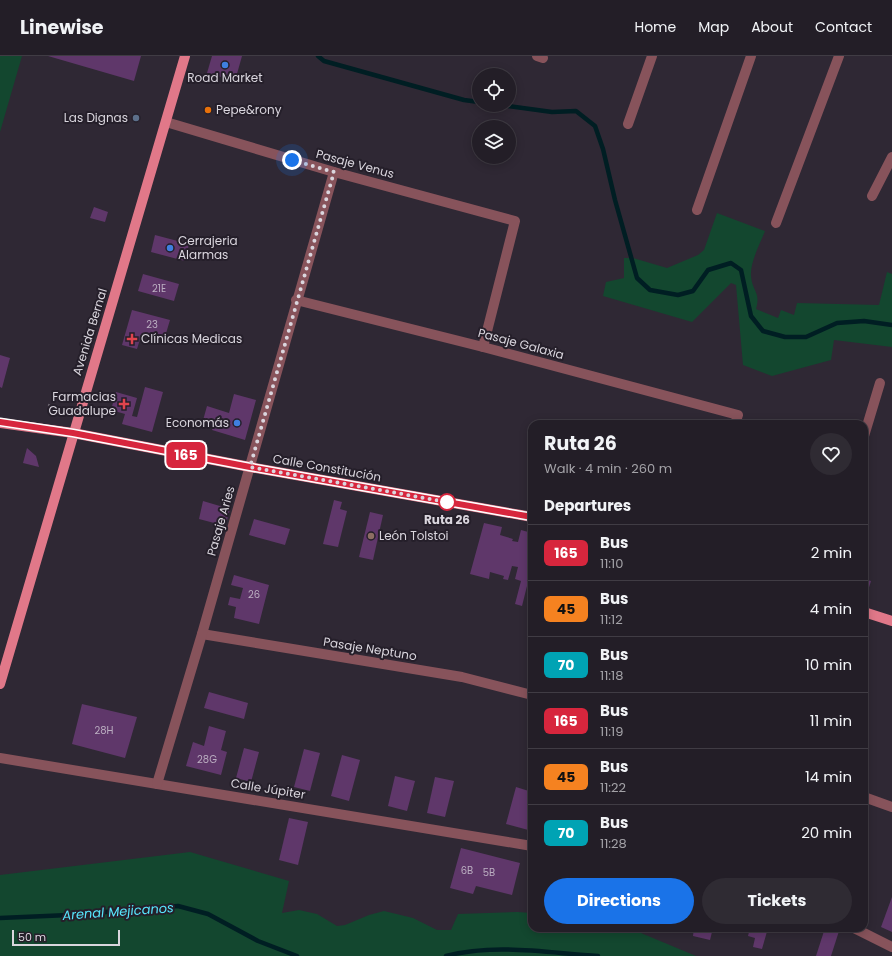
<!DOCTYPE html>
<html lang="en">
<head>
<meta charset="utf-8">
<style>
  :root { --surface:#231e27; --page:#2f2b33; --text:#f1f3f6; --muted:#a3a2a7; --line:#403c44; --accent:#1a73e8 }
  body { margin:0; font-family:Poppins,sans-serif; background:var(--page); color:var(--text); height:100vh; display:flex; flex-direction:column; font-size:15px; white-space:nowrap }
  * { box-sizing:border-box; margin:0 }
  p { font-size:13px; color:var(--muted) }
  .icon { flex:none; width:22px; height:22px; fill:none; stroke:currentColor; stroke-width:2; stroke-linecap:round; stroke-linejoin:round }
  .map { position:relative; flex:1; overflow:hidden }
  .panel { position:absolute; left:528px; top:364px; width:340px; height:512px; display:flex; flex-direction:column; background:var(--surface); border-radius:12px; box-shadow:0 2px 10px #0003,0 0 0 1px var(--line) }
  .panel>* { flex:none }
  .badge { padding:0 8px; border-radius:6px; font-size:14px; line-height:26px }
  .buttons { position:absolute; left:472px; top:12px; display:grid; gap:8px }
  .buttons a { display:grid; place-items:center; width:44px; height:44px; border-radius:50%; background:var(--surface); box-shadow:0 2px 10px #0003,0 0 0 1px var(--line); font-size:20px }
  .scale { position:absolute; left:12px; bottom:10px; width:108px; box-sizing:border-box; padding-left:4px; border:2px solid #dad6de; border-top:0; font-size:11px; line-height:14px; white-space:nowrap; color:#dad6de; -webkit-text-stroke:3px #251f2a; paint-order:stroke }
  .you { position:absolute; width:20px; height:20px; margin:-10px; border:3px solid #fff; border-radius:50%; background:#1a73e8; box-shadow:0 0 0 6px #1a73e833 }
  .map>.badge { position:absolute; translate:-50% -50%; box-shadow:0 0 0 2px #fff }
  h2 { padding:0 16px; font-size:15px; line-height:36px }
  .round { display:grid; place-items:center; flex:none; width:42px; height:42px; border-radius:21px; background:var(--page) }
  .head { display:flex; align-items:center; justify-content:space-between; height:68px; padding:0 16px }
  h1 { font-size:19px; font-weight:700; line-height:30px }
  .cta { display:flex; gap:8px; margin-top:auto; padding:8px 16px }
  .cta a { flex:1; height:46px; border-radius:24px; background:var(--accent); color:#fff; font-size:16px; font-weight:700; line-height:46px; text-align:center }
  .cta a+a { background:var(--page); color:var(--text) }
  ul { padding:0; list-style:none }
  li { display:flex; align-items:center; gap:12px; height:56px; padding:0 16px; border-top:1px solid var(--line) }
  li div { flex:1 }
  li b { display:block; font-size:15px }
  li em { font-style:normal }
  li .badge { min-width:44px; font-weight:700; text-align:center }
  header { display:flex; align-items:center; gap:24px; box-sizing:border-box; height:56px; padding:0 20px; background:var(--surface); border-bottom:1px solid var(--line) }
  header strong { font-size:19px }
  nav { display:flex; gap:22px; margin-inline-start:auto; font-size:14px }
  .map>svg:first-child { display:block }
</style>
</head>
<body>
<header>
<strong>Linewise</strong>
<nav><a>Home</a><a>Map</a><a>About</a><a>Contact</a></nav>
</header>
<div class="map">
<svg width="892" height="900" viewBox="0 0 892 900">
  <rect width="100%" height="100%" fill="#2f2834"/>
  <!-- green -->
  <g fill="#13472f">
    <path d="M0 0H22L0 76Z"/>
    <path d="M717 157 765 175C760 188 750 206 751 220 752 235 761 236 756 253L778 262 781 254 794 259 797 247 879 249 887 216 892 218V291L834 284 831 304 772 320 743 309 736 229 731 227 692 266 603 240 606 226 624 222V202H633L667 212 698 199 704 194Z"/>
    <path d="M190 796 289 825 282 857 299 854 317 858 337 870 345 869 369 859 384 855 413 862 437 874H451L458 858 517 856 532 857V872H597L611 876 613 872H629L696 900H0V819Z"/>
  </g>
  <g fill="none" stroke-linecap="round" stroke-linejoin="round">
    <!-- stream -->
    <g stroke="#001e23" stroke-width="4.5">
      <path d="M318 0 324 5 464 44 479 46"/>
      <path d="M501 49 552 56 576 55 595 70 603 93 615 144 637 222 650 234 678 239 693 235 708 214 731 207 741 214 751 260 763 275 785 281H806L837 267 864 265 892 269"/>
      <path d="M0 862 69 859 178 850 208 858 258 885 297 900"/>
      <path d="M446 900C495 887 548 897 598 900"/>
    </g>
  </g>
  <!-- building -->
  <g fill="#5f376a">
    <path d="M48 0H141L134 25Z"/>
    <path d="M212 0H242L235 25 207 17Z"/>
    <path d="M94 151 108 156 105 166 90 162Z"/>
    <path d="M155 179 189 188 185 205 151 196Z"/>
    <path d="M143 218 179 228 174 245 138 235Z"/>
    <path d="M132 254 170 264 164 284 142 277 137 293 122 289Z"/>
    <path d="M0 299 10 302 2 332 0 331Z"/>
    <path d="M145 331 163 336 152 376 122 368 125 358 111 354 116 336 137 342 132 360 137 361Z"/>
    <path d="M234 338 256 344 245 384 212 374 213 371 202 368 207 350 229 357Z"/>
    <path d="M27 392 36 400 39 411 23 407Z"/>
    <path d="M334 444 342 446 340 453 347 455 338 491 323 488Z"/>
    <path d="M203 445 230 453 227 464 219 462 218 468 199 463Z"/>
    <path d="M370 456 383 459 373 504 359 501Z"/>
    <path d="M254 463 290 473 285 489 249 479Z"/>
    <path d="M484 467 502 471 500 479 513 483 512 485 518 486 521 474 532 477V527L528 526 522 550 515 548 521 525 515 523 518 511 512 510 508 524 503 523 504 520 490 516 489 523 470 518Z"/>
    <path d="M234 519 269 529 259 568 234 562 236 551 228 549 230 541 240 543 243 532 231 529Z"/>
    <path d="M864 523 871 525 867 538 864 537Z"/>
    <path d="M209 636 248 647 244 663 204 652Z"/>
    <path d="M82 648 137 661 125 702 72 688Z"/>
    <path d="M209 670 226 675 221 694 227 696 221 719 186 710 193 686 204 690Z"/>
    <path d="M244 692 259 696 251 726 236 722Z"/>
    <path d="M304 693 320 697 310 735 294 731Z"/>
    <path d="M342 699 360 704 349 745 331 740Z"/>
    <path d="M395 720 415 725 407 755 388 750Z"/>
    <path d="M435 721 454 725 445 761 427 757Z"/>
    <path d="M516 731 532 736V775L506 768Z"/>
    <path d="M289 762 308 766 298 809 279 804Z"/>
    <path d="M461 792 520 807 512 839 476 830 473 838 450 832Z"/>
    <path d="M892 841V876L881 871Z"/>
    <path d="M694 872H713L710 884 693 880Z"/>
    <path d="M750 872H768L762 893 753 891 755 882 748 880Z"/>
    <path d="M825 872 839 875 831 900H816Z"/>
  </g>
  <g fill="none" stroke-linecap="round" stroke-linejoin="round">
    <!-- path -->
    <path stroke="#6a646e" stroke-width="2.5" stroke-dasharray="2 3" stroke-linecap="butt" d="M48 349 58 351"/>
    <!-- minor -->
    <g stroke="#87535b" stroke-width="10">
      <path d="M537 0 543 2"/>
      <path d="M166 66 334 116 515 165 483 291"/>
      <path d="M628 68 652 0"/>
      <path d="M872 140 892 101"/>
      <path d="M697 154 751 0"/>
      <path d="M776 167 839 0"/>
      <path d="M296 244 483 291 738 359 735 368"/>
      <path d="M864 380 880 327"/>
      <path d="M202 578 462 621 532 639"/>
      <path d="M0 702 532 790"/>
      <path d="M157 728 202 578 334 116"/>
      <path d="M864 741 892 751"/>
      <path d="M854 872 892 891"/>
    </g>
    <!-- major -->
    <g stroke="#e17889" stroke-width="10">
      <path d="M0 367 73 377 250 411 532 461"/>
      <path d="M864 556 892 565"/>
      <path d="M0 628 185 0"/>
    </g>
  </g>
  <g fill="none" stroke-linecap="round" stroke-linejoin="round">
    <defs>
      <path id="line" d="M0 366 73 377 250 411 532 461"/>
    </defs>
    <!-- line casing -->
    <use href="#line" stroke="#fff" stroke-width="9"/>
    <!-- line -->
    <use href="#line" stroke="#d7263d" stroke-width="6"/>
    <!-- walk -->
    <path stroke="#dad6de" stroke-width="4" stroke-dasharray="0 7.2" d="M292 104 334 116 250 411 447 446"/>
  </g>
  <!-- markers -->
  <g fill="#3f7fe0" stroke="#251f2a" stroke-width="1.5">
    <circle cx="225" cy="9" r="4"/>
    <circle cx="170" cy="192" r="4"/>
    <circle cx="237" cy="367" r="4"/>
  </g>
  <circle fill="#e8710a" stroke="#251f2a" stroke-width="1.5" cx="208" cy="54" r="4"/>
  <circle fill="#5c6f8a" stroke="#251f2a" stroke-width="1.5" cx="136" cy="62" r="4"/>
  <g fill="#e0444e" stroke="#251f2a" stroke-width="1.5">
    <path d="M130 277h4v4h4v4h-4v4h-4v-4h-4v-4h4z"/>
    <path d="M122 342h4v4h4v4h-4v4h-4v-4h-4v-4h4z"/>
  </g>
  <circle fill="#fff" stroke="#d7263d" stroke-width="2" cx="447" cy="446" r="8"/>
  <circle fill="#8d6e63" stroke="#251f2a" stroke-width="1.5" cx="371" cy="480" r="4"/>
  <g text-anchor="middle" stroke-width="4" stroke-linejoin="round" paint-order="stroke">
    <!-- number labels -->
    <g font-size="10" fill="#bbaec1">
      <text x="159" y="236">21E</text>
      <text x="152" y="272">23</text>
      <text x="254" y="542">26</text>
      <text x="104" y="678">28H</text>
      <text x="207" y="707">28G</text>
      <text x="467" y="818">6B</text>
      <text x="489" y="820">5B</text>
    </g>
    <!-- poi labels -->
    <g font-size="12" fill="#dad6de" stroke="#251f2a" text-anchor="start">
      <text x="225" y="26" text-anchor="middle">Road Market</text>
      <text x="216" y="58">Pepe&amp;rony</text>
      <text x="128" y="66" text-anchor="end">Las Dignas</text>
      <text x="178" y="189">Cerrajeria<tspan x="178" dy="14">Alarmas</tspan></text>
      <text x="141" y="287">Clínicas Medicas</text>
      <text x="116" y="345" text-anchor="end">Farmacias<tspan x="116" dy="14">Guadalupe</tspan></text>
      <text x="229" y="371" text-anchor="end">Economás</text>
      <text x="379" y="484">León Tolstoi</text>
    </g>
    <!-- street labels -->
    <g font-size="12" fill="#dad6de" stroke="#251f2a">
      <text transform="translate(355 108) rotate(15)" y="4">Pasaje Venus</text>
      <text transform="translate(90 276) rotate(-73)" y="4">Avenida Bernal</text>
      <text transform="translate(521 288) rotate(15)" y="4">Pasaje Galaxia</text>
      <text transform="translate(327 412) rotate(10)" y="4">Calle Constitución</text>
      <text transform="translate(221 465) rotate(-74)" y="4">Pasaje Aries</text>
      <text transform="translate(370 593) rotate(9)" y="4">Pasaje Neptuno</text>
      <text transform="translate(268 733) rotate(9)" y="4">Calle Júpiter</text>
    </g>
    <!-- stop labels -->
    <g font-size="12" font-weight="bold" fill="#dad6de" stroke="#251f2a">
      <text x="447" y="468">Ruta 26</text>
    </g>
    <!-- water labels -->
    <g font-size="13" font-style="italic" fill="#57e6fd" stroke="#251f2a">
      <text transform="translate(118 855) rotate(-4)" y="5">Arenal Mejicanos</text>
    </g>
  </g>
</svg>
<div class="buttons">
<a><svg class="icon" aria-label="locate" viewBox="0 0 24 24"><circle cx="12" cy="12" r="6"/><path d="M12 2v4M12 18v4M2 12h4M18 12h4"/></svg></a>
<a><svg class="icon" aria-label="layers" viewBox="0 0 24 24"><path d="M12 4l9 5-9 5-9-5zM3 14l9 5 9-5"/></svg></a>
</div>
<div class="scale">50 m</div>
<div class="you" style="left:292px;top:104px"></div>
<b class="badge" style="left:186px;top:399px;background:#d7263d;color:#fff">165</b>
<section class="panel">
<div class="head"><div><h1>Ruta 26</h1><p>Walk · 4 min · 260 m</p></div><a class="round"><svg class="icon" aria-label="heart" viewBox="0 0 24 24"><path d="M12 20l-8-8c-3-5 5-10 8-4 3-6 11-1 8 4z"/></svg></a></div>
<h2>Departures</h2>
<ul>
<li><span class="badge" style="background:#d7263d;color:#fff">165</span><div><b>Bus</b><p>11:10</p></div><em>2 min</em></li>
<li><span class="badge" style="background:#f58220;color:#111">45</span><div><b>Bus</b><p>11:12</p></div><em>4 min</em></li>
<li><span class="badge" style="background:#00a3b4;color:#fff">70</span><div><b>Bus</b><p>11:18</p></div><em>10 min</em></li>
<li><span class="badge" style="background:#d7263d;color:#fff">165</span><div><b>Bus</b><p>11:19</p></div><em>11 min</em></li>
<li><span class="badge" style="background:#f58220;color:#111">45</span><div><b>Bus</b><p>11:22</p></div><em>14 min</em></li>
<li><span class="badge" style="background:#00a3b4;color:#fff">70</span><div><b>Bus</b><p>11:28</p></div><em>20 min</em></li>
</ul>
<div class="cta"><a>Directions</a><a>Tickets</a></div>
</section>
</div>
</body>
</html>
